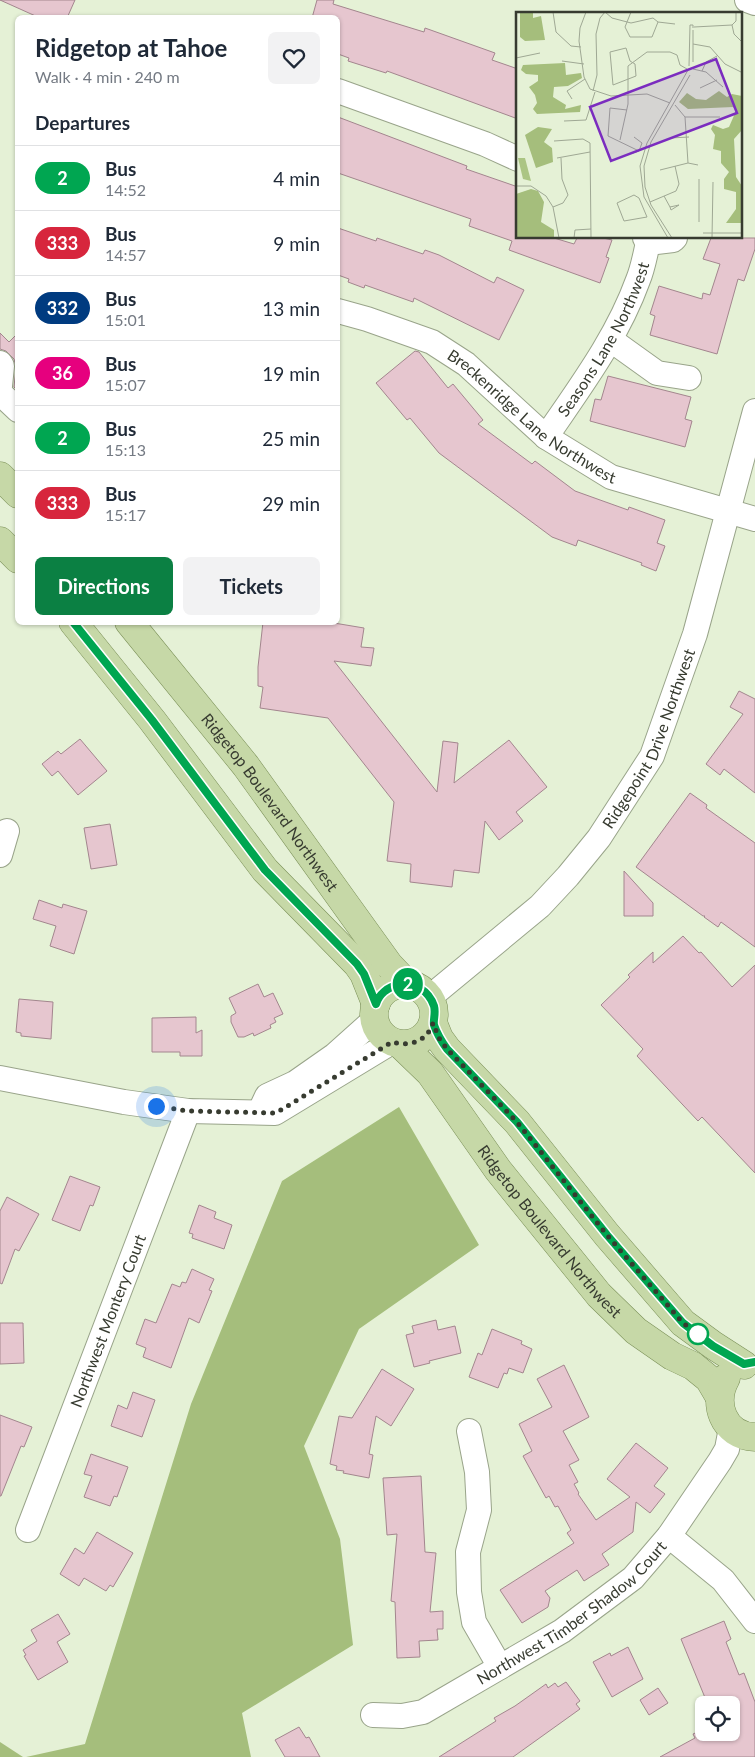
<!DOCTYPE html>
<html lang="en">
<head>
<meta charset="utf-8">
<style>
  :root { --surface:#fff; --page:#f2f2f3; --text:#1f2937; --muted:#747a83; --line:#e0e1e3; --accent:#0b8043 }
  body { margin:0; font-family:Lato,sans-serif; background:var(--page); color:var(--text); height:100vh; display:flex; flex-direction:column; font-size:19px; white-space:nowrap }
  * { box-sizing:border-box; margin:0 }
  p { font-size:16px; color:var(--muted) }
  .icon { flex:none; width:28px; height:28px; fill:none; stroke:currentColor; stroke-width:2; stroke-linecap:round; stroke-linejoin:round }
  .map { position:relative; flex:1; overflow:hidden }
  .side { position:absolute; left:15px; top:15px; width:325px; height:610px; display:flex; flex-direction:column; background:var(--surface); border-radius:8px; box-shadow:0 1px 4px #0004 }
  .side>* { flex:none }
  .badge { padding:0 10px; border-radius:16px; font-size:18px; line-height:32px }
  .controls { position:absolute; left:695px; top:1696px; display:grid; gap:10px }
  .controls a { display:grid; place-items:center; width:45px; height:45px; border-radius:8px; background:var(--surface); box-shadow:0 1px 4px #0004; font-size:25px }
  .you { position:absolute; width:25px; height:25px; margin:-12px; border:4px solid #fff; border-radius:50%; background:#1a73e8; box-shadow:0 0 0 8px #1a73e833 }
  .map>.badge { position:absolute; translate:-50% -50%; box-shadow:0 0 0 2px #fff }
  h2 { padding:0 20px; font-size:19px; line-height:45px }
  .round { display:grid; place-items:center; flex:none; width:52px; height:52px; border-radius:8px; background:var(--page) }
  .summary { display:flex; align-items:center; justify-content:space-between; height:85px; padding:0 20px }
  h1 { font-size:24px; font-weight:700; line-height:38px }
  .cta { display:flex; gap:10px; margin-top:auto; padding:10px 20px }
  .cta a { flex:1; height:58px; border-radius:8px; background:var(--accent); color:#fff; font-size:20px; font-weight:700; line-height:58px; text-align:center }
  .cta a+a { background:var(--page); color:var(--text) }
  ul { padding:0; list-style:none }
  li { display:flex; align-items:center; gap:15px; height:65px; padding:0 20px; border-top:1px solid var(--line) }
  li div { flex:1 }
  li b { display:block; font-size:19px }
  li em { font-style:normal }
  li .badge { min-width:55px; font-weight:700; text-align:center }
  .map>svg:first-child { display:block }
</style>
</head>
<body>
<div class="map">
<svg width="755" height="1757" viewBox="0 0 755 1757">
  <rect width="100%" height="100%" fill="#e5f1d6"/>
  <!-- forest -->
  <g fill="#a5be7c">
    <path d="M399 1107 479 1245 359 1329 304 1446 340 1539 353 1645 242 1713 251 1757H26L85 1744 191 1404 282 1181Z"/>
    <path d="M0 1742 23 1757H0Z"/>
  </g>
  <!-- building -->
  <g fill="#e6c6cf" stroke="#a3868e">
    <path d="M0 0H75L67 18H40Z"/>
    <path d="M317 0H334L333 4 424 32 425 28 495 53 492 60 518 69V119L387 71 386 73 348 61 349 58 338 54V18H312Z"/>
    <path d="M338 117 467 166 466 169 518 187V238H554L574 244 577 238H603L612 240 606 257 609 258 600 283 509 250 512 241 469 226 471 219 338 173Z"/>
    <path d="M338 228 376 241 377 238 423 254 425 250 439 255 494 283 497 277 524 290 499 340 414 298 413 302 365 285 364 288 348 282 349 279 338 275Z"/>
    <path d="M711 238H755V249L744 281 738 279 717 354 650 335 655 316 650 314 659 286 702 299 703 293 710 295 720 264 703 259Z"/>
    <path d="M0 333 9 342 18 333V391L14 387 16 367 14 359 6 351 0 349Z"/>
    <path d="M415 351 419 352 448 388 453 384 483 420 478 424 532 464 535 461 575 491 628 510 629 507 665 520 657 543 665 546 656 571 641 565 642 563 578 540 576 546 552 537 439 453 410 418 407 420 376 383Z"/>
    <path d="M608 376 691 397 685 419 692 421 685 447 590 421 595 399 601 400Z"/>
    <path d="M263 622H328L364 628 361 647 374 648 371 666 334 661 437 792 443 741 458 743 454 783 509 740 547 787 516 812 523 821 499 840 485 821 479 873 454 870 452 887 410 882 411 864 387 861 394 802 328 718 260 708 263 687 258 686V667Z"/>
    <path d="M739 691 755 699V793L724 769 720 775 706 764 743 714 730 707Z"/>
    <path d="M80 739 107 771 78 795 58 771 52 776 42 764 58 751 61 754Z"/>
    <path d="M690 793 707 805 706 808 755 843V947L721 922 718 927 704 917 705 916H703L636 867Z"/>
    <path d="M110 824 117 865 91 869 84 828Z"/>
    <path d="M624 871 653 903V916H624Z"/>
    <path d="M39 900 62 908 63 904 87 911 74 954 50 946 56 926 33 919Z"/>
    <path d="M683 936 699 953 701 952 732 987 755 965V1173L702 1117 698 1121 637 1056 643 1049 601 1005 630 977 628 975 653 952V963Z"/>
    <path d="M258 984 264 997 273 993 283 1014 274 1018 276 1022 270 1025 271 1028 254 1036 253 1033 244 1037H238L231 1022V1016L236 1013 229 998Z"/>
    <path d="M19 999 53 1002 51 1039 21 1036V1033L16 1032Z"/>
    <path d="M196 1017V1033L202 1030V1056H180V1052H152V1018Z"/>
    <path d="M70 1176 100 1187 93 1206 90 1205 80 1231 52 1220Z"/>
    <path d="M7 1197 39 1214 19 1251 15 1249 2 1284 0 1283V1211Z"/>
    <path d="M199 1205 216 1212 214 1218 232 1225 224 1249 192 1238 193 1234 189 1233Z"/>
    <path d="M192 1269 214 1279 209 1290 212 1291 199 1323 189 1318 171 1368 143 1357 146 1348 136 1344 145 1319 156 1323 172 1284 180 1287 182 1282 186 1283Z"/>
    <path d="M436 1320 438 1330 455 1326 461 1353 429 1361 430 1363 414 1367 406 1335 414 1333 412 1326Z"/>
    <path d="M0 1323H23L24 1363 0 1364Z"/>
    <path d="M492 1329 522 1341 521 1344 532 1349 523 1373 509 1368 507 1374 504 1373 498 1388 469 1377 478 1353 482 1355Z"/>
    <path d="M564 1365 589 1417 563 1431 579 1460 569 1465 578 1482 574 1484 579 1493 578 1494 596 1520 630 1497 607 1479 636 1443 668 1468 654 1486 665 1494 650 1513 636 1502 633 1532 602 1554 609 1565 584 1581 577 1570 545 1591 550 1598 548 1607 522 1623 500 1590 574 1543 567 1533 571 1530 558 1506 555 1507 549 1496 546 1498 523 1456 532 1451 519 1424 552 1407 537 1379Z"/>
    <path d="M382 1369 414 1389 391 1426 376 1416 369 1454 373 1455 369 1478 343 1473 344 1471 336 1470 337 1466 330 1464 339 1416 352 1418Z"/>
    <path d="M133 1392 155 1400 142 1437 111 1426 118 1405 127 1409Z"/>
    <path d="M0 1415 32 1427 24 1447 21 1446 1 1496H0Z"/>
    <path d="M91 1454 128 1467 117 1497 114 1496 110 1506 84 1497 92 1476 84 1474Z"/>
    <path d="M421 1476 425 1552 436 1553 430 1612 443 1611V1629H437L438 1640 419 1641 420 1657 397 1658 395 1602 391 1601 397 1534 387 1535 383 1478Z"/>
    <path d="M97 1532 133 1553 113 1587 110 1585 106 1591 84 1578 79 1586 60 1574 75 1548 84 1554Z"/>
    <path d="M58 1614 70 1634 57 1642 68 1662 38 1680 24 1656 26 1655 23 1650 37 1641 31 1630Z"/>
    <path d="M724 1621 731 1639 726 1642 739 1675 744 1673 755 1702V1757H660L695 1738 693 1734 704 1729V1732H731V1705H708L681 1639Z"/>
    <path d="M628 1647 643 1679 612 1697 593 1662 610 1653 611 1656Z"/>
    <path d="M566 1682 580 1701 576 1704 580 1709 513 1757H439L496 1721 494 1718 515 1706 546 1684 548 1688 555 1683 558 1687Z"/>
    <path d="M658 1688 668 1703 649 1715 640 1700Z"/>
    <path d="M299 1727 306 1738 309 1737 320 1757H285L275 1740Z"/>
  </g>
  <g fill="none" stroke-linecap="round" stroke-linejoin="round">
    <defs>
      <g id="minor">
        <path d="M747 0 755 3"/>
        <path d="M338 91 485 144 518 159"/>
        <path d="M648 243 673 240 675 238"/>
        <path id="s1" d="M338 311 367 319 432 342 466 364 546 437 611 477 755 519"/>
        <path d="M611 340 657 373 689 378"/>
        <path d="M0 363 2 366 0 386"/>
        <path d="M0 393 18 410"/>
        <path id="s2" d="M546 437C580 387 617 338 638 280 643 268 645 255 648 243L645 238"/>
        <path d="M0 855 7 831"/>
        <path id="s3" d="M430 997 540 906 568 876 599 838 652 756 695 634 755 411"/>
        <path d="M0 1078 124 1102 188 1111 275 1113 392 1042"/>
        <path d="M260 1111 267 1096 295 1083 335 1055 374 1020"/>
        <path d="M469 1431 477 1472 479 1510 468 1552 469 1592 474 1622 500 1667"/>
        <path id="s4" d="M28 1530 188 1111"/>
        <path d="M669 1536 723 1580 755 1621"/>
        <path id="s5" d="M373 1715 402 1716 423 1712 562 1631 633 1578 669 1536 720 1461 727 1449 731 1428"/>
      </g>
      <g id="major">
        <path d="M0 476 18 494"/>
        <path d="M0 541 18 559"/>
        <path d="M73 622 152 720 265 870 357 964 364 974 376 1004"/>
        <path id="s6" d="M129 622 246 766 389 965 407 984"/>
        <circle cx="404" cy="1014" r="30"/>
        <path d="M433 1023 439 1038 447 1049 517 1122 607 1235 683 1323 713 1345 744 1365"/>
        <path id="s7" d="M401 1045 430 1073 498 1170 599 1295 636 1331 672 1356 693 1366 709 1379 719 1396"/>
        <path d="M726 1378C712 1403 723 1436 755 1437"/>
      </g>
    </defs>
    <!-- minor casing -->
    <use href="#minor" stroke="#99a48a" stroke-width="26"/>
    <!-- major casing -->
    <use href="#major" stroke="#7b9058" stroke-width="29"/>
    <!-- minor -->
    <use href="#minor" stroke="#fff" stroke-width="24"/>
    <!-- major -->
    <use href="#major" stroke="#c6d8a7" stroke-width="28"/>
  </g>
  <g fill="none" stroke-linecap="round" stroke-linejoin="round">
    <defs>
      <path id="line" d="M73 622 152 720 265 870 357 964 364 974 376 1004C379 994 388 987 398 985 414 981 429 991 434 1006 436 1013 433 1020 434 1025 437 1034 442 1042 447 1049L517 1122 607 1235 683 1323 713 1346 744 1364 755 1362"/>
    </defs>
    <!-- line casing -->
    <use href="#line" stroke="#fff" stroke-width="11"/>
    <!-- line -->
    <use href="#line" stroke="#00a651" stroke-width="8"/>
    <!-- walk -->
    <path stroke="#373b30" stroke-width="5" stroke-dasharray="0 9" d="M156 1106 188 1111 276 1113 392 1042C409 1047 427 1042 433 1023L439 1038 447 1049 517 1122 607 1235 683 1323 698 1334"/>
  </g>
  <!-- markers -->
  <circle fill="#fff" stroke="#00a651" stroke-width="2.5" cx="698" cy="1334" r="10"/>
  <g text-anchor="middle" stroke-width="4" stroke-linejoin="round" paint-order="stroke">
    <!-- street labels -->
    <g font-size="16" fill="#373b30" stroke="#fff">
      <text dy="6" stroke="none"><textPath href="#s2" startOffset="114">Seasons Lane Northwest</textPath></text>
      <text dy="6" stroke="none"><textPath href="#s1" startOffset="224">Breckenridge Lane Northwest</textPath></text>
      <text dy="6" stroke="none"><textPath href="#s3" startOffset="345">Ridgepoint Drive Northwest</textPath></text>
      <text dy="6" stroke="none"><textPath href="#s6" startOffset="229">Ridgetop Boulevard Northwest</textPath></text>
      <text dy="6" stroke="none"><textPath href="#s7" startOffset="239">Ridgetop Boulevard Northwest</textPath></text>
      <text dy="6" stroke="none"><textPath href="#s4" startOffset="224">Northwest Montery Court</textPath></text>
      <text dy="6" stroke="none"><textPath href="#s5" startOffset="230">Northwest Timber Shadow Court</textPath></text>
    </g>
  </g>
  <!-- overview -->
  <g transform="translate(516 12)">
    <rect width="226" height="226" fill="#e5f1d6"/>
    <path d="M4 0H17V6L25 4 29 28 9 29 4 25ZM49 51 50 63 65 61 66 66 52 74 38 75 37 85 50 93 49 97 65 93 64 100 21 102 17 97 21 91 19 83 13 75 22 69V63L10 62 5 58 7 53ZM203 79 211 85 216 82 226 84V118L218 127 220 165 226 174V211H210L220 197V180L208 177V167L213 160 205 151V139L197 137 199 123 195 117 197 113 207 117 213 115 220 99 217 95 172 97 163 90 171 81 180 87 190 88ZM22 115 36 117 28 130 36 136 37 150 20 156 9 123ZM15 177 22 179 28 190 25 210 38 218V226H0V182Z" fill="#a5be7c"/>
    <path d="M2 146H9L15 169 7 167Z" fill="#abc583"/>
    <path fill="none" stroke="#9fa894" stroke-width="1" d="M37 0 40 20 55 34 65 35M70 0 64 16 63 29 68 65 74 77 95 84 131 82 154 91M89 0 96 6 115 11 137 6 142 10 159 12M115 0 109 15 114 25H136L142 10M216 13 218 22 227 31M178 15 216 13 220 9V0M177 32 194 35 209 52 227 61M110 36 114 49 119 52 120 64 97 73 94 40ZM0 46 24 41M46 49 68 52M177 50V18M173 54 174 13H177V16M177 57 190 60 207 75M186 59 190 50 201 44M184 76 201 68M77 79 81 63 80 22 84 6 89 0M56 87 51 79 69 67M159 93 169 105 172 151M111 98 94 96 92 124 123 139M169 105H204M48 109 70 108 79 80M154 126 173 125M104 128 112 92V54L131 40H154L161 43 164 53 171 57M38 129 67 127 74 131 75 226M117 141 123 139 126 131 118 125M41 146 74 140M144 158 172 151 182 153M0 174H15L30 184 37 195 43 226M118 183 123 186 131 205 108 209 101 191ZM148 184 154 195 155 198 163 193 154 195M134 190 160 179 163 172 159 154M37 195 47 191 52 183 46 167 45 146M183 210V167M187 221H227M58 226 59 218 75 217M152 226 128 185 124 154 131 131 172 58M156 226 135 193 129 175 128 154 135 130 174 63M196 226 197 170"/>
    <path fill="#7b2cbf" fill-opacity="0.15" stroke="#7b2cbf" stroke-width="2.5" d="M200 47 221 101 95 149 74 95Z"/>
    <rect width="226" height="226" fill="none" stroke="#373b30" stroke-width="2.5"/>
  </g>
</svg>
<div class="controls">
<a><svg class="icon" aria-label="locate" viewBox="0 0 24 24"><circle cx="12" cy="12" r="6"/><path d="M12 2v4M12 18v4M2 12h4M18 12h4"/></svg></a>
</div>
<div class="you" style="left:156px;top:1106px"></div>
<b class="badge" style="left:408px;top:984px;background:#00a651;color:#fff">2</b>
<section class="side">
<div class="summary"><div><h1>Ridgetop at Tahoe</h1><p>Walk · 4 min · 240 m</p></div><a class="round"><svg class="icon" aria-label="heart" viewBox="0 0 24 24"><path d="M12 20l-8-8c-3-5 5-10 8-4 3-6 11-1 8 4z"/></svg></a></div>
<h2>Departures</h2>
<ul>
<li><span class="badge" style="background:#00a651;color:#fff">2</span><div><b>Bus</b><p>14:52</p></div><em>4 min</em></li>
<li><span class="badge" style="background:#d7263d;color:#fff">333</span><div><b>Bus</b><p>14:57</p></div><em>9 min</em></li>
<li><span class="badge" style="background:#003b80;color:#fff">332</span><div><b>Bus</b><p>15:01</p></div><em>13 min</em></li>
<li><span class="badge" style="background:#e6007e;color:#fff">36</span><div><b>Bus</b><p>15:07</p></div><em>19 min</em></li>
<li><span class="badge" style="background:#00a651;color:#fff">2</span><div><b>Bus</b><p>15:13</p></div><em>25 min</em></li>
<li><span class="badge" style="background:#d7263d;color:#fff">333</span><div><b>Bus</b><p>15:17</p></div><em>29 min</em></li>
</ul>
<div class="cta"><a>Directions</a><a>Tickets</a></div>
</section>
</div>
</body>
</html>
